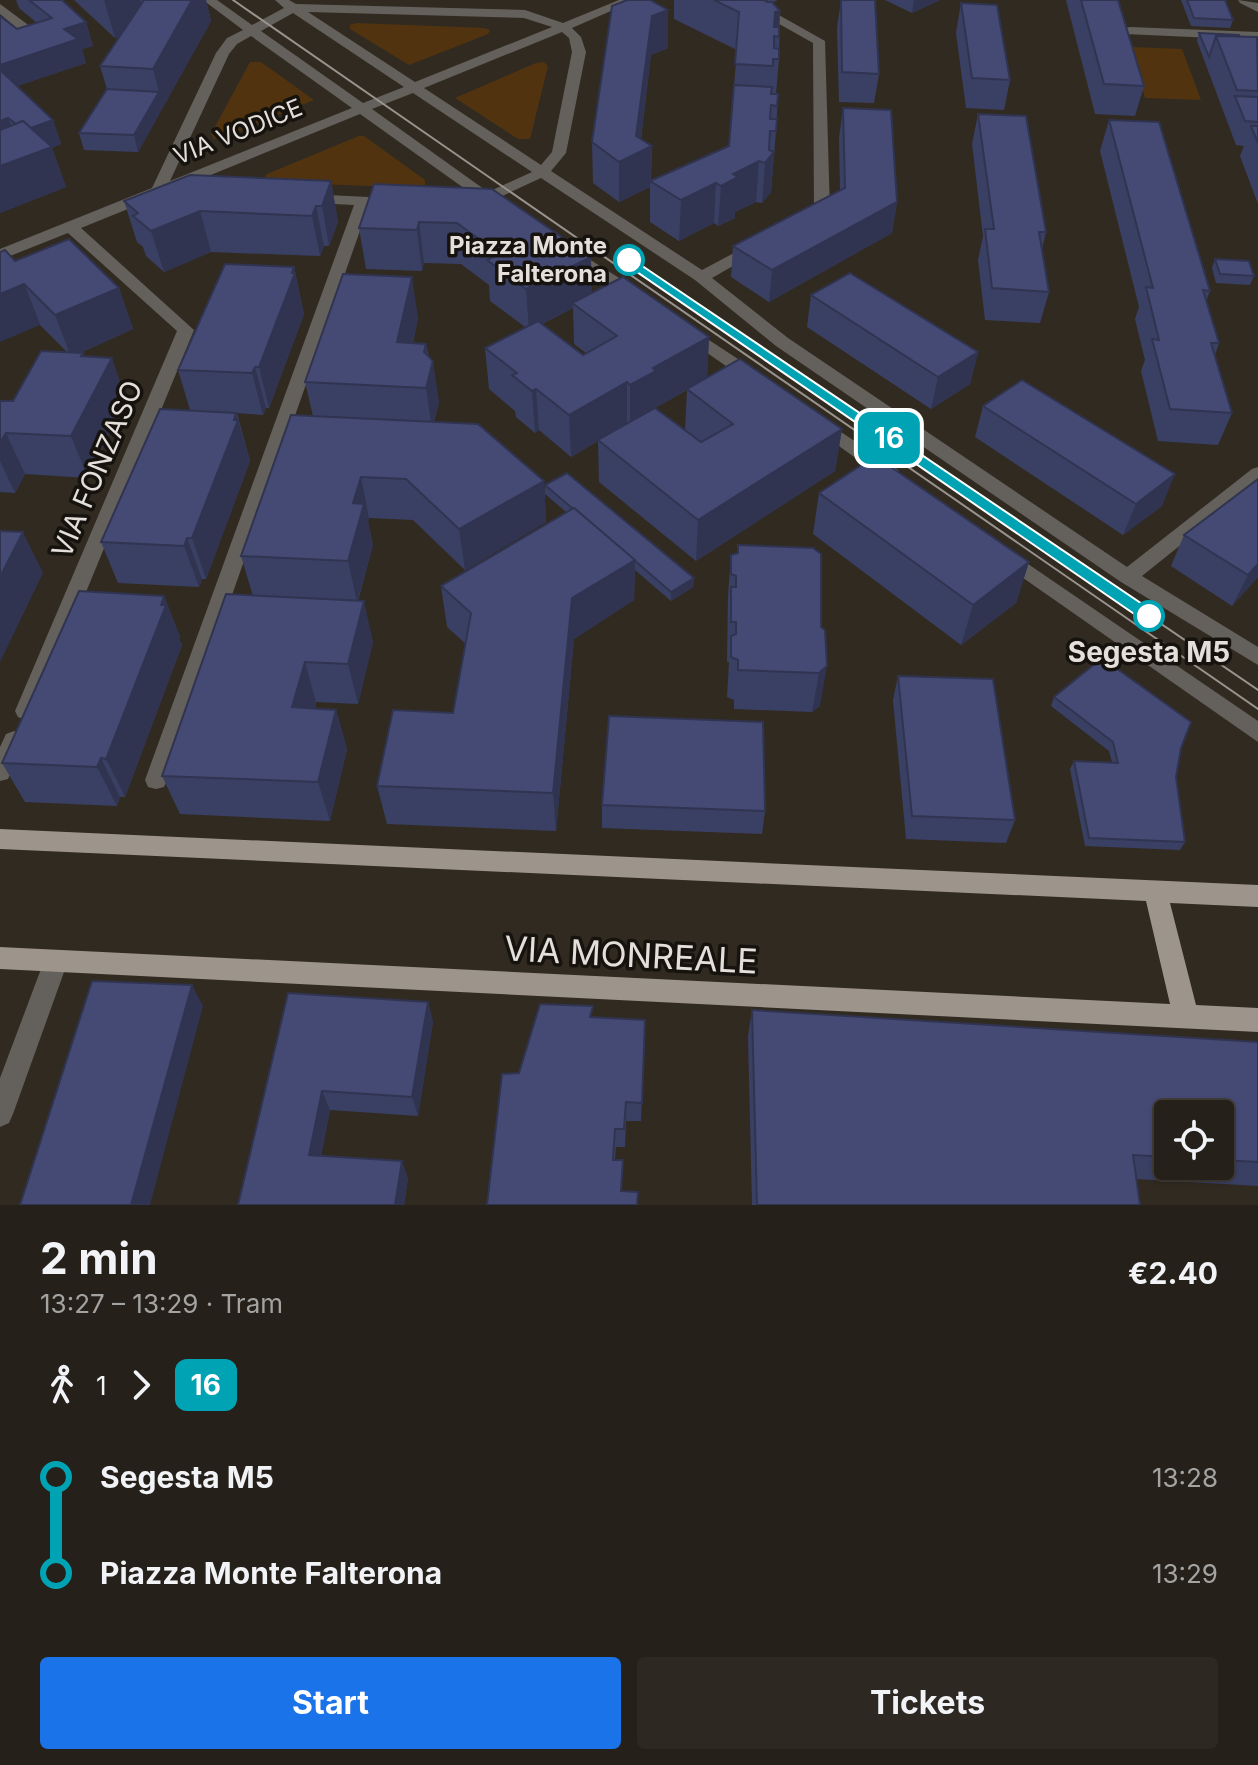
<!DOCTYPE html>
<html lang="en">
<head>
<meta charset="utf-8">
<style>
  :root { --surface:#252019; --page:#2d2822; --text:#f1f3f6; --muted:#a3a3a2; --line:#423e38; --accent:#1a73e8 }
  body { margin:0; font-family:Inter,sans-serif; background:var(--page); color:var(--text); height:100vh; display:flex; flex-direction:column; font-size:30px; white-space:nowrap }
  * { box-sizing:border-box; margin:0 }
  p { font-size:26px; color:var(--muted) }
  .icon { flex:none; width:44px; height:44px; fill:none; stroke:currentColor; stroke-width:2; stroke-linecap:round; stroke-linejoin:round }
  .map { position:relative; height:1205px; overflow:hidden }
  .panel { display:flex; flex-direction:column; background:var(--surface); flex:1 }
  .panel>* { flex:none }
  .badge { padding:0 16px; border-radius:12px; font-size:28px; line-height:52px }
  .controls { position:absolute; left:1154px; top:1100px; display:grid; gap:16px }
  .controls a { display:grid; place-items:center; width:80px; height:80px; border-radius:8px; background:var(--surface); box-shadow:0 2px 6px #0004,0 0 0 2px var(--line); font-size:40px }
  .map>.badge { position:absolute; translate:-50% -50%; box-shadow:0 0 0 4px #fff }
  .legs { display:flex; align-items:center; gap:12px; height:88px; padding:0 40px; font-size:26px }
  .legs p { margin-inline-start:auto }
  .head { display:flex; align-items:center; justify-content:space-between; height:136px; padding:0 40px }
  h1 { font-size:44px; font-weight:700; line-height:60px }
  .action { display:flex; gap:16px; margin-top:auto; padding:16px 40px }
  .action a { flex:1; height:92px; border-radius:8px; background:var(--accent); color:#fff; font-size:32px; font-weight:700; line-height:92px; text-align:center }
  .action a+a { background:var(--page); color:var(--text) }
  ul { padding:0 40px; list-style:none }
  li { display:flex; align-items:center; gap:28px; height:96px; font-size:30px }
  li i { display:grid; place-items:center; width:12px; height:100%; margin:0 10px; background:currentColor }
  li i::after { content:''; width:20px; height:20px; margin:-10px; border:6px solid; border-radius:50%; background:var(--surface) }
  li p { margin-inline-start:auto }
  li:first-child i { background:linear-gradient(#0000 50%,currentColor 0) }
  li:last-child i { background:linear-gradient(currentColor 50%,#0000 0) }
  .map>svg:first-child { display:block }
</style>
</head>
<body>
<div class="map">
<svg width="1258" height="1205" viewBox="0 0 1258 1205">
  <rect width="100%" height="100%" fill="#312a21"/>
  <!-- green -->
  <g fill="#51340f">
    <path d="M357 23 484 28 490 30 488 34 409 65 350 29V25Z"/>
    <path d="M1130 47 1182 49 1201 100 1145 98Z"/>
    <path d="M250 62H261L314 100 223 138 214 139 211 134Z"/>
    <path d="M536 63 544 62 548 66 530 139H518L455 98Z"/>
    <path d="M359 136H364L425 180V185L417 188 271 182 264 179 267 174Z"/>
  </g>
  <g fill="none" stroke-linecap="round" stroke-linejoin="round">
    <!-- minor -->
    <g fill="#64605c" fill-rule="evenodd">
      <path d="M203 0H217L252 25 284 8 275 0H289L296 4 525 10 563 23 619 0H636L572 28 581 37 586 52 566 153 551 171 702 270 749 245H759V251L712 278 788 338 1127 567 1252 469 1258 467V483L1142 576 1258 647V665L1121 582 776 346 695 280 541 178 498 198 500 202 493 206 484 203 452 209 369 205 167 780 164 787 156 789 148 787 145 780 354 205 160 196 81 228 194 330 37 711 34 717 26 720 18 717 15 711 177 331 68 233 0 260V249L152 188 216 53 227 38 243 30ZM308 12 524 18 552 27 415 82ZM293 13 404 87 363 103 261 31ZM562 32 569 38 572 52 552 152 541 165 424 88ZM251 36 352 108 170 181 229 54 237 44ZM413 93 532 172 488 192 372 109ZM360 114 475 196 452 201 179 188Z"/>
      <path d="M737 0H752L825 41 830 212 816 221H806L803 218 814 210 813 43Z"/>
      <path d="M1238 0 1258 3V12L1240 3Z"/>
      <path d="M0 4 46 38V44H36L0 14Z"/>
      <path d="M1130 27 1258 32V40L1125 34V28Z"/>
      <path d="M570 247 643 293V299H631L565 255V249Z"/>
      <path d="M686 325 761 374 764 378 761 382H749L680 334 678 330 680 326Z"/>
      <path d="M820 418 898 470 901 475 898 480H886L814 428 811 424 814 420Z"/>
      <path d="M1006 549 1258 721V742L999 561 996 556Z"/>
      <path d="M14 731 22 734 25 740 8 779 0 781V747L6 734Z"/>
      <path d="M56 950 65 953 68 961 13 1114 9 1123 0 1127V1078L44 961 47 953Z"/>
    </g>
    <!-- major -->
    <path fill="#9d948c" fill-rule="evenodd" d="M0 829 1258 885V907L1170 903 1196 1005 1258 1008V1032L0 969V947L1170 1004 1146 901 0 849Z"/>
    <!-- tram -->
    <g stroke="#99938d" stroke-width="2">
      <path d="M233 0 1258 709"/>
      <path d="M736 334 1258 690"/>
    </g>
  </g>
  <!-- wall -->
  <g fill="#3a4064" fill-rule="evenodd">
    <path d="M16 0H62L86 22 93 46 82 49 86 63 17 86 53 120 61 144 52 148 66 187 0 213V16L17 29 37 23 19 8Z"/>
    <path d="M74 0H206L211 21 138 152 84 150 79 133 107 89 100 66 120 37 115 38Z"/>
    <path d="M674 0H764L767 2H770L766 0H778L773 2 780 11 779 59 776 94H778L776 131 771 192 762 203 756 202 735 212V218L718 226 714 223 679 241 650 222V187L619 202 593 183 592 142 612 6 668 48 651 55 641 139 652 146 651 181 729 146 737 50 674 19Z"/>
    <path d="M841 0 879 74 874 103 839 102 837 28Z"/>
    <path d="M885 0H940L912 13Z"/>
    <path d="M1066 0H1118L1144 86 1135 116 1095 114Z"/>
    <path d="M1181 0H1225L1233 20 1230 28 1191 26Z"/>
    <path d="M961 3 1010 80 1004 110 966 108 956 33Z"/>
    <path d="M1199 33 1258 40V204L1240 156 1244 146 1236 145 1197 41Z"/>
    <path d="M843 108 897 202 892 233 769 302 731 277 733 246 840 190 839 138Z"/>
    <path d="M978 114 1046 232 1042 249 1049 292 1040 323 985 320 978 260 983 236 972 144Z"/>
    <path d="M1109 120 1210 291 1206 301 1219 343 1215 355 1232 413 1218 445 1158 441 1141 371 1145 360 1135 319 1139 307 1100 151Z"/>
    <path d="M331 181 338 222 329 246H324L320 256 211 252 164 272 146 256 143 247 137 242 124 201Z"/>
    <path d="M374 184 591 257V293L709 337 707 378 842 429 835 471 696 561 599 482 598 441 571 457 539 430 535 433 516 417 515 411 489 389 485 348 525 327 490 301 489 285 461 264 424 263 422 271 366 269 359 228ZM573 308 574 344 586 353 583 355 542 324ZM687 390 685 430 655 408Z"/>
    <path d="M1215 259 1254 276 1250 285 1216 283 1212 268Z"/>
    <path d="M15 261 119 288 133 329 80 353H83L84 356 126 399 88 478 25 474 15 493 0 492V401H13L67 352 40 325Z"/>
    <path d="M294 267 304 314 269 408H266L263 415 237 413 250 461 206 579H202L199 587 118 583 101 542 190 410 178 370Z"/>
    <path d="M811 295 978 352 970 384 931 409 807 327Z"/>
    <path d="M418 318 413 343 426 344 439 402 434 422 544 481 546 522 465 570 413 520 369 518 368 522 373 545 358 601 373 642 358 704 316 702 315 709 336 710 347 749 330 821 180 814 162 776 253 596 241 556 313 416 305 382Z"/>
    <path d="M983 406 1162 506 1123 535 975 437Z"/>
    <path d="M1258 479V577L1232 606 1171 566 1184 535Z"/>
    <path d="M545 485 694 578 693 587 671 601 635 570 634 600 574 639 556 831 387 824 377 786 453 713 466 644 447 627 441 586 566 512 545 494Z"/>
    <path d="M819 493 1029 562 1016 603 961 645 813 534Z"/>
    <path d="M738 545 821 554 820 706 812 712 734 709V700L727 697 729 662H727L728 596 731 555 737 553Z"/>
    <path d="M164 596 180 637 179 639 182 645 125 797H120L117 806 25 802 2 763Z"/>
    <path d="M898 676 1015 820 1006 843 906 839 893 700Z"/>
    <path d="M1054 697 1181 748 1176 777 1185 842 1180 850 1085 846 1070 769 1074 761 1112 762 1109 751 1051 706Z"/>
    <path d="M602 805 765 811 762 834 602 828Z"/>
    <path d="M288 993 428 1002 433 1022 418 1116 330 1110 321 1156 408 1178 404 1205H238Z"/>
    <path d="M752 1010 1258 1042V1186L1136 1179 1140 1205H752L748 1036ZM1168 1114H1220V1166H1168Z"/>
    <path d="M594 1018 645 1020 641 1121H626L625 1147H616L615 1160 622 1191 487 1205 519 1073Z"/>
  </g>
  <!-- shaded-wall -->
  <g fill="#303451">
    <path d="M104 0H140L147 28 115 38Z"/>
    <path d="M192 0H206L211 21 138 152 134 135 159 92 153 69Z"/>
    <path d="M914 0H940L912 13Z"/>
    <path d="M668 10V48L651 55 639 152 652 146 650 187 619 202V162L636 136 652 16Z"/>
    <path d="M780 11 778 37 774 36 775 12Z"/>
    <path d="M86 22 93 46 82 49 86 63 5 90 0 77V65L64 29Z"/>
    <path d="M8 118 17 142 0 149V121Z"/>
    <path d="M53 120 61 144 52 148 66 187 0 213V166L24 131Z"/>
    <path d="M774 152 771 192 762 203 765 163Z"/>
    <path d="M759 161 756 202 735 212V218L718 226 721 186 733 174Z"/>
    <path d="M331 181 338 222 329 246 322 206Z"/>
    <path d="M716 183 714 223 679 241 681 200Z"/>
    <path d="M897 202 892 233 769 302 772 270Z"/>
    <path d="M316 206 324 246 320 256 312 216Z"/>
    <path d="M200 211 211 252 164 272 151 231Z"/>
    <path d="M419 222 424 263 422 271 417 230Z"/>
    <path d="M591 257 592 298 572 303 573 308 529 330 526 289Z"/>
    <path d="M294 267 304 314 269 408 259 367Z"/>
    <path d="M412 277 418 318 404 384 397 342Z"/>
    <path d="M24 284 40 325 0 342V294Z"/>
    <path d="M119 288 133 329 71 357 55 315Z"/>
    <path d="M709 337 707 378 655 408 630 427V385L653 368Z"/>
    <path d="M426 344 430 373 433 361 439 402 432 429 426 388 424 352Z"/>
    <path d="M978 352 970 384 931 409 938 377Z"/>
    <path d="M83 353 96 388 112 358 126 399 88 478 71 436 81 356Z"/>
    <path d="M255 367 266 408 263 415 252 373Z"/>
    <path d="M627 382V424L571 457 569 415Z"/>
    <path d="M536 389 539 430 535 433 532 391Z"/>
    <path d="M236 413 250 461 206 579 192 538Z"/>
    <path d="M842 429 835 471 696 561 698 520Z"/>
    <path d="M6 433 25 474 15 493 0 461V443Z"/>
    <path d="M1175 474 1162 506 1123 535 1136 504Z"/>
    <path d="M361 477 369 518 368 522 373 545 357 602 348 561 353 503Z"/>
    <path d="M544 481 546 522 465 570 459 529Z"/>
    <path d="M23 532 43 573 0 662V577Z"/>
    <path d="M187 538 202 579 199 587 184 546Z"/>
    <path d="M635 560 634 600 574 639 556 831 553 793 572 598Z"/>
    <path d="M1029 562 1016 603 961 645 973 605Z"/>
    <path d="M1258 564V577L1232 606 1248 575Z"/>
    <path d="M694 578 693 587 671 601V592Z"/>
    <path d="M164 596 180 637 179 639 182 645 125 797 106 759Z"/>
    <path d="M364 601 373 642 358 704 348 664Z"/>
    <path d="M305 662 316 702 304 747 292 707Z"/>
    <path d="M827 666 820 706 812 712 819 673Z"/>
    <path d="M336 710 347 749 330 821 318 782Z"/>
    <path d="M101 758 120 797 117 806 97 767Z"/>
    <path d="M192 985 203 1006 150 1205H131Z"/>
    <path d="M428 1002 433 1022 418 1116 412 1097Z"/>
    <path d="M322 1091 330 1110 318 1173 309 1155Z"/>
    <path d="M402 1161 408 1178 404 1205H395Z"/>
  </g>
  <!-- building -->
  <g fill="#444a74" stroke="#303451" stroke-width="2">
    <path d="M29 0H62L86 22 64 29 78 39 0 65V16L17 29 52 18Z"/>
    <path d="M144 0H192L153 69 100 66Z"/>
    <path d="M627 0H650L668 10 652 16 636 136 652 146 619 162 592 142 612 6Z"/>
    <path d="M714 0H764L767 2H772L780 11 775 12 774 27H779V37L774 36V48L779 49V59H773V66L735 64 739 12Z"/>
    <path d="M841 0H875L879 74 842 72Z"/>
    <path d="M1081 0H1118L1144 86 1104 84Z"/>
    <path d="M1187 0H1225L1233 20 1194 18Z"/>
    <path d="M961 3 997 5 1010 80 972 78Z"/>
    <path d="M1199 33 1239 35 1240 37 1216 36 1209 57Z"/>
    <path d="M1216 36 1257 37 1258 91 1237 90Z"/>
    <path d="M0 70 53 120 31 128 23 121 16 124 8 118 0 121Z"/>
    <path d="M734 85 772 87 771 94H778L777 106 771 105 770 119H777L776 131H770L769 150 774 152 765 163 759 161 733 174 738 177 721 186 716 183 681 200 650 181 729 146Z"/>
    <path d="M107 89 159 92 134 135 79 133Z"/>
    <path d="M1235 96 1258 97V122L1245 121Z"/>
    <path d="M843 108 891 110 897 202 772 270 733 246 845 188Z"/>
    <path d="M978 114 1026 116 1046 232H1039L1049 292 992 288 985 229H994Z"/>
    <path d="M1109 120 1159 122 1210 291 1203 290 1219 343H1211L1232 413 1170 409 1152 339 1159 340 1146 287 1153 288Z"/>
    <path d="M23 121 52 147 0 166V130Z"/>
    <path d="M1251 126H1258V143Z"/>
    <path d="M190 175 331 181 322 206H316L312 216 200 211 151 231 133 216 138 213 124 201Z"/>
    <path d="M374 184 492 189 591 257 526 289 487 260 499 254 457 223 419 222 417 230 359 228Z"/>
    <path d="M69 239 119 288 55 315 24 284 0 294V252L5 250 15 261Z"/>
    <path d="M1215 259 1249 261 1254 276 1220 274Z"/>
    <path d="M225 264 294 267 292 273H295L259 367H255L252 373 178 370Z"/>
    <path d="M850 273 978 352 938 377 811 295Z"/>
    <path d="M343 274 412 277 397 342 426 344 424 352 433 361 426 388 305 382Z"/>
    <path d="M623 277 709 337 653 368 656 371 630 385 627 382 569 415 536 389 532 391 512 375 517 373 485 348 538 321 583 355 617 336 572 303Z"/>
    <path d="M41 351 83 353 81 356 112 358 71 436 6 433 0 443V401H13Z"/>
    <path d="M740 359 842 429 698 520 598 440 655 408 701 442 733 424 687 389Z"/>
    <path d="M1022 380 1175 474 1136 504 983 406Z"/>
    <path d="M160 409 236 413 234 420H238L192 538H187L184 546 101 542Z"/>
    <path d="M291 415 478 424 544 481 459 529 406 479 361 477 353 503 364 504 348 561 241 556Z"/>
    <path d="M875 456 1029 562 973 605 819 493Z"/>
    <path d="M567 473 694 578 671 592 574 508H572L545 485Z"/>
    <path d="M1258 479V564L1248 575 1184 535Z"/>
    <path d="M574 508 635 560 572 598 553 793 377 786 393 710 453 713 471 613 441 586Z"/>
    <path d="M0 531 23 532 0 577Z"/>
    <path d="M738 545 813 548 821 554V627L825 630 827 666 819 673 738 670V660L731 657V636L736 634V622H731V587H736V576L731 574V555L738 553Z"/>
    <path d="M79 591 164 596 161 605H166L106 759 101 758 97 767 2 763Z"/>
    <path d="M226 594 364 601 348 664 305 662 292 707 336 710 318 782 162 776Z"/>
    <path d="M1102 658 1191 722 1181 748 1176 777 1185 842 1089 838 1074 761 1118 763 1113 742 1054 697Z"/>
    <path d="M898 676 993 679 1015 820 912 816Z"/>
    <path d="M609 716 763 722 765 811 602 805Z"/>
    <path d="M92 981 192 985 131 1205H20Z"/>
    <path d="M288 993 428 1002 412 1097 322 1091 309 1155 402 1161 395 1205H238Z"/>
    <path d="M540 1004 593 1006 590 1017 645 1020 642 1103 626 1102 624 1129H615L613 1160H623L621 1191 638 1192 637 1205H487L502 1074 519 1073Z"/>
    <path d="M752 1010 1258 1042V1162L1220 1160V1114H1168V1157L1133 1155 1140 1205H757Z"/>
  </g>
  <!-- line-1 -->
  <path fill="#00a3b4" stroke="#fff" stroke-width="2" d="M629 257 1154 612V620H1143L624 263 623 260Z"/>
  <!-- markers -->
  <g fill="#fff" stroke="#00a3b4" stroke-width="4">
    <circle cx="629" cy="260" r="14"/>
    <circle cx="1149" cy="616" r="14"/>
  </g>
  <g text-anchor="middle" stroke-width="7" stroke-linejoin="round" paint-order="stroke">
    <!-- far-street labels -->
    <g font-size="24" fill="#e4dfda" stroke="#16130f">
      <text transform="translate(238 132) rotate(-22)" y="8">VIA VODICE</text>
    </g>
    <!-- far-stop labels -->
    <g font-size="24" font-weight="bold" fill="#e4dfda" stroke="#16130f" text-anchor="end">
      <text x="607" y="254">Piazza Monte<tspan x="607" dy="28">Falterona</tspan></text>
    </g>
    <!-- street labels -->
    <g font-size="28" fill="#e4dfda" stroke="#16130f">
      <text transform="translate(97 469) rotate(-67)" y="10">VIA FONZASO</text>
    </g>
    <!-- stop labels -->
    <g font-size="28" font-weight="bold" fill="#e4dfda" stroke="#16130f">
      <text x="1149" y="662">Segesta M5</text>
    </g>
    <!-- near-street labels -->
    <g font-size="34" fill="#e4dfda" stroke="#16130f">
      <text transform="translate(631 955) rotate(3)" y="12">VIA MONREALE</text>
    </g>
  </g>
</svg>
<div class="controls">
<a><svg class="icon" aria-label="locate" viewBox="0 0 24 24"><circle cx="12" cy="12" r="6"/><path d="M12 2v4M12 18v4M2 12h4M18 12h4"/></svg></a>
</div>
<b class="badge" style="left:889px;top:438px;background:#00a3b4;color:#fff">16</b>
</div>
<section class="panel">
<div class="head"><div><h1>2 min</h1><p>13:27 – 13:29 · Tram</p></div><b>€2.40</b></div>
<div class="legs"><svg class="icon" aria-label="walk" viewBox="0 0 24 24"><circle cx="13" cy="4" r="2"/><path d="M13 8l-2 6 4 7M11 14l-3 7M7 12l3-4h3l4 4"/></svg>1<svg class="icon" aria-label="forward" viewBox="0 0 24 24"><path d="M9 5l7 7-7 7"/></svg><b class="badge" style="background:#00a3b4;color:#fff">16</b></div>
<ul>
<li><i style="color:#00a3b4"></i><b>Segesta M5</b><p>13:28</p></li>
<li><i style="color:#00a3b4"></i><b>Piazza Monte Falterona</b><p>13:29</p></li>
</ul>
<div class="action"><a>Start</a><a>Tickets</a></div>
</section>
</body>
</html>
